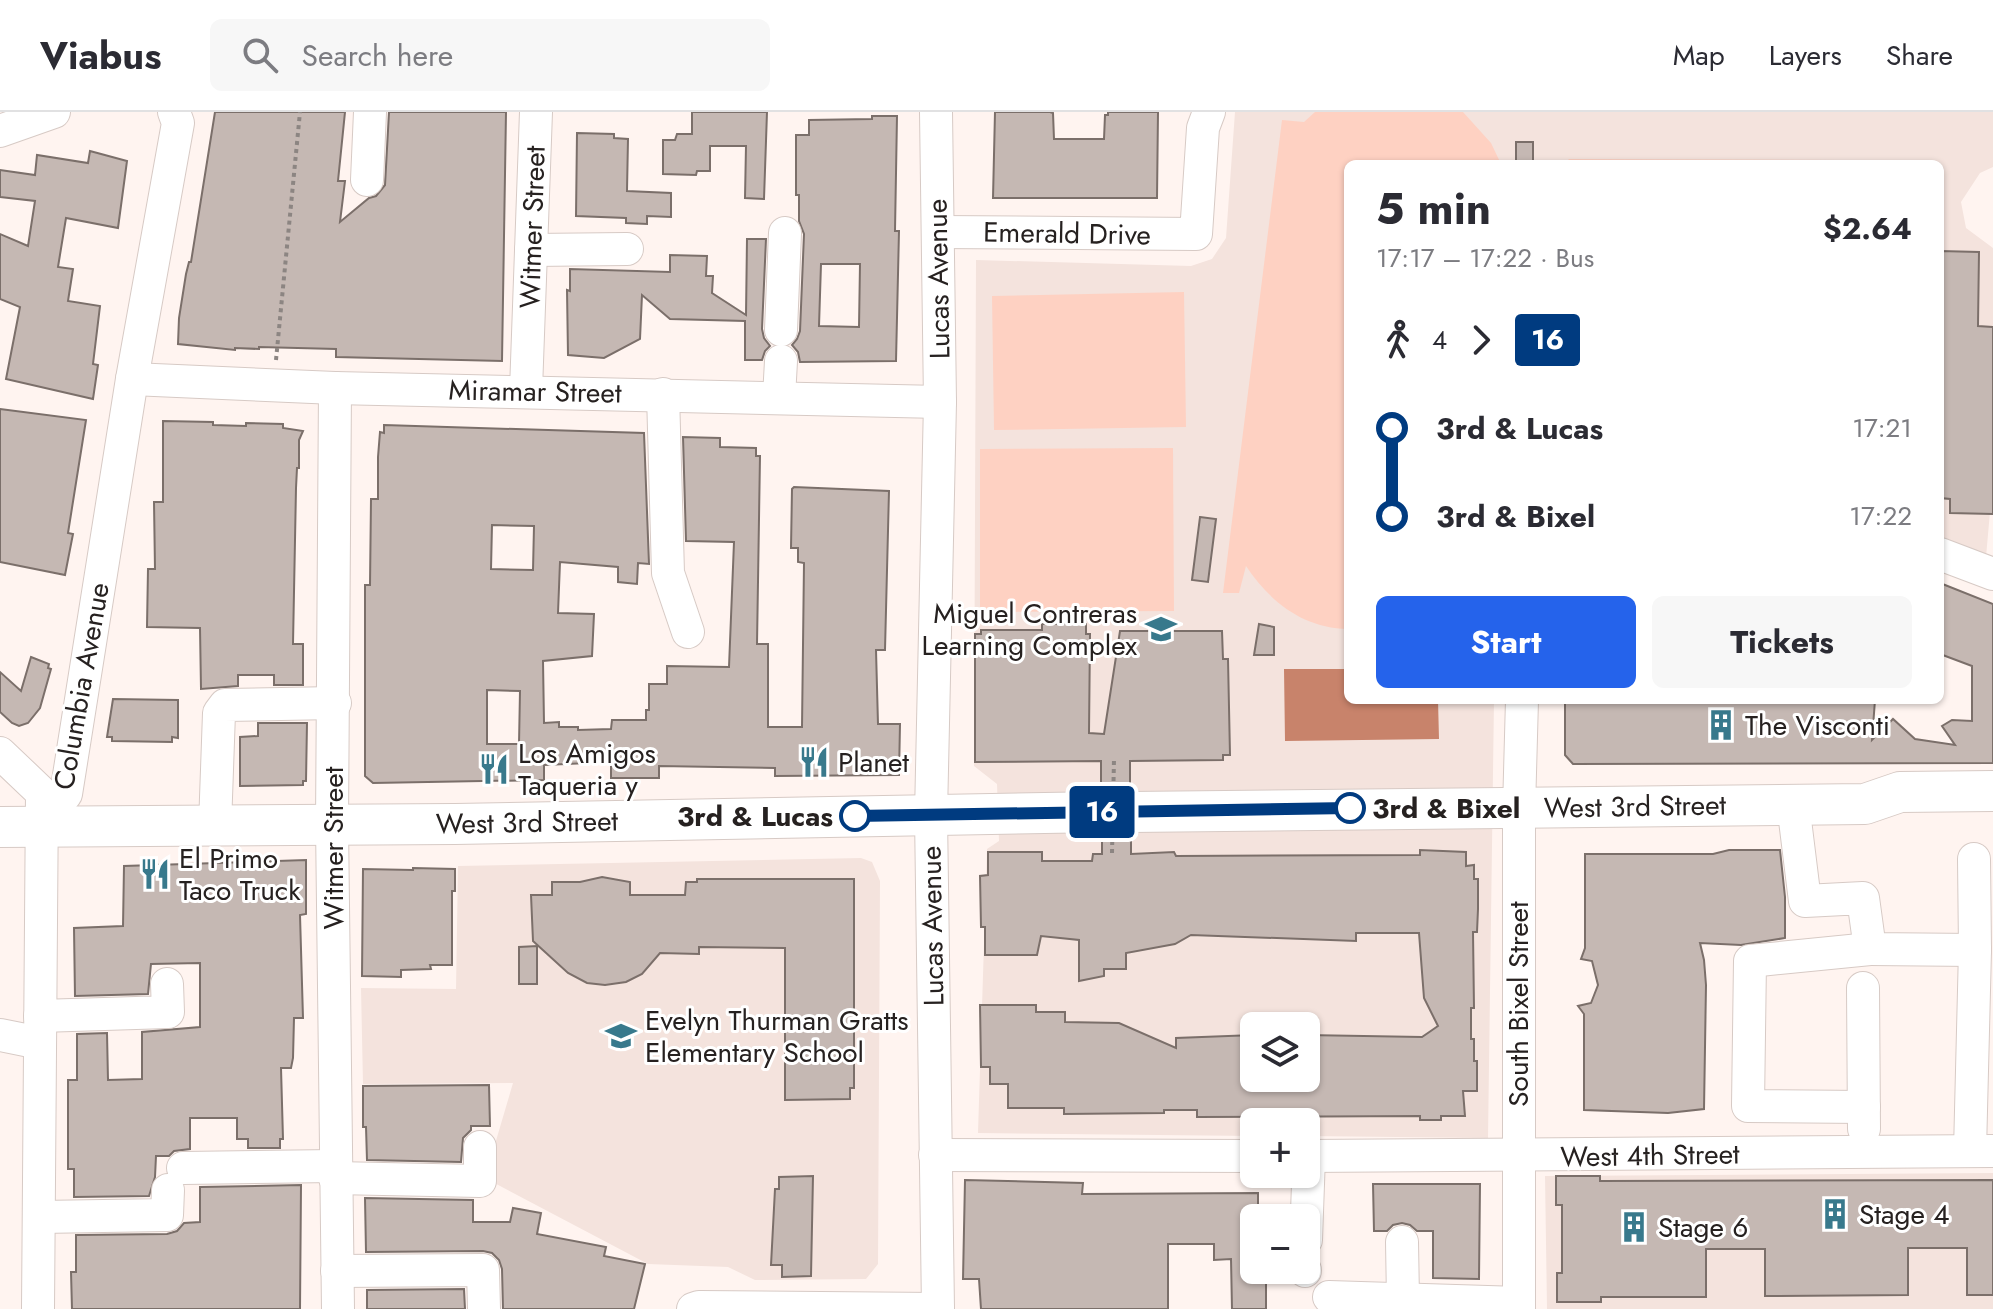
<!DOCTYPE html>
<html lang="en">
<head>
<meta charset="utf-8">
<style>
  :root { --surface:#fff; --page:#f7f7f7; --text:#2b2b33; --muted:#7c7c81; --line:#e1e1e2; --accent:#2563eb }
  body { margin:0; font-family:Jost,sans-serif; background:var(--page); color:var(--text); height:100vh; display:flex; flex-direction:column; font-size:30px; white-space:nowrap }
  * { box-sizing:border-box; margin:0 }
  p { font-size:26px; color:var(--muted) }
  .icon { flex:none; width:44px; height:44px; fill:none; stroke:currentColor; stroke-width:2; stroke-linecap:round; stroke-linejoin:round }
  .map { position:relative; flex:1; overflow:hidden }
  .sheet { position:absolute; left:1344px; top:48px; width:600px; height:544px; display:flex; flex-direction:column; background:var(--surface); border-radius:12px; box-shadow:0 2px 6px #0004 }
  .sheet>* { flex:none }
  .badge { padding:0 16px; border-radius:6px; font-size:28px; line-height:52px }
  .tools { position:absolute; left:1240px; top:900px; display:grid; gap:16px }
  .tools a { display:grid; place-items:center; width:80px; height:80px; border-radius:12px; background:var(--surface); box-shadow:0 2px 6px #0004; font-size:40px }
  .map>.badge { position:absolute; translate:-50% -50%; box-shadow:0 0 0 4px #fff }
  .legs { display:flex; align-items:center; gap:12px; height:88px; padding:0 32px; font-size:26px }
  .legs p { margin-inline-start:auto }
  .head { display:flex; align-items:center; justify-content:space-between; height:136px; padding:0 32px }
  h1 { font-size:44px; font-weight:700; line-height:60px }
  .action { display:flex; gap:16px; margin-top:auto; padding:16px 32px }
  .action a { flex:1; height:92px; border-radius:12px; background:var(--accent); color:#fff; font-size:32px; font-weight:700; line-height:92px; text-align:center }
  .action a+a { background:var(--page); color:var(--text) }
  ul { padding:0 32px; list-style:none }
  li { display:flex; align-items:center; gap:28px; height:88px; font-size:30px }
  li i { display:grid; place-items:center; width:12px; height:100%; margin:0 10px; background:currentColor }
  li i::after { content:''; width:20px; height:20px; margin:-10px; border:6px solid; border-radius:50%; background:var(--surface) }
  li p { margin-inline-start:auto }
  li:first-child i { background:linear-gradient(#0000 50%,currentColor 0) }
  li:last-child i { background:linear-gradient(currentColor 50%,#0000 0) }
  header { display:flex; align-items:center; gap:48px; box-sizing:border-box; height:112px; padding:0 40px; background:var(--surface); border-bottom:2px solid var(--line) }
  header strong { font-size:38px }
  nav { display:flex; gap:44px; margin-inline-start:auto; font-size:28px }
  .search { width:560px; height:72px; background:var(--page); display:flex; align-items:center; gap:20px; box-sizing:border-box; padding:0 28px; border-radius:12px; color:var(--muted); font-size:30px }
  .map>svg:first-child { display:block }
</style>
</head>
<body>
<header>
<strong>Viabus</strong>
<div class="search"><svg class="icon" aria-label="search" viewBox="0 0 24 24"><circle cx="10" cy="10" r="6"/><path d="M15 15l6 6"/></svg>Search here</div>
<nav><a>Map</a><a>Layers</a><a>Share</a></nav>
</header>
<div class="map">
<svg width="1993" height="1197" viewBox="0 0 1993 1197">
  <rect width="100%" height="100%" fill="#fff4f0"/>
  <!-- built -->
  <g fill="#f4e3dd" fill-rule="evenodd">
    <path d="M1235 0H1993V55L1980 61 1961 90 1966 116 1993 136V366L1986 445 1940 429V52H1348V588H1494L1488 1026 1306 1024V1010H1254V1024L978 1021 987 737 999 729 997 672 974 654 976 148 1191 154 1212 147 1226 126ZM1254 914H1306V966H1254Z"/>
    <path d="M861 746 872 750 880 769 878 1152 866 1167 755 1168 728 1155 648 1152 485 1066 513 971 363 972 361 876 456 877 458 754Z"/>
    <path d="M1993 1061V1197H1547L1545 1064Z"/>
  </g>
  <!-- green -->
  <g fill="#fed1c2">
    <path d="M1315 0H1463L1491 31 1501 52H1348V517C1303 516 1270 490 1246 454L1239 481H1223L1282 8 1304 10Z"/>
    <path d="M1569 47 1841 48 1843 52H1564Z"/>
    <path d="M1184 180 1186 315 994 318 992 184Z"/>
    <path d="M1173 336 1174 499 980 500V337Z"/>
  </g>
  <!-- water -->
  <path fill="#c8836b" d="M1284 557H1348V588H1438L1439 627 1285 629Z"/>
  <!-- building -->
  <g fill="#c5b8b3" stroke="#7b6f6a" stroke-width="2" fill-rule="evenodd">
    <path d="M215 0H345L338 69H345L340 110 369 86 376 84 385 73 389 0H506L502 249 336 245V237L259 235V237L235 236V238L178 232 179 206 186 162 189 150H191Z"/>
    <path d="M692 0H767L764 87 745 86 746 34H710V59H697L696 63 663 62V28H675L677 22H692Z"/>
    <path d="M995 0H1050L1053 1 1054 27H1104L1105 3H1108V0H1158L1157 86H993Z"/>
    <path d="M872 4H897L895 119H899L896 249 800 250 798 240 792 233 797 227 800 219 804 122 799 109V83H796V23H809V8L872 7ZM821 152H860L859 215 819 214Z"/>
    <path d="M577 21 614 22V26L628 27 627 79 671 81V105L647 104V112L626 111V106L576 104Z"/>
    <rect x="1516" y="30" width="17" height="22"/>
    <path d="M90 39 127 49 118 116 66 106 58 155 73 157 68 189 100 194 93 252 98 253 93 287 6 267 20 195 0 187V122L28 134 35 89 0 85V58L35 63 37 43 88 51Z"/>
    <path d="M747 127H766L762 217 764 226 770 234 765 239 762 248H745V209L670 207 642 183 640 227 604 246 568 243 567 178 570 179V157L670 160V143L707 144 706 164H713L712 181 746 203Z"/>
    <path d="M1940 139 1979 140 1978 214 1993 215V402L1950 401V387L1940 386Z"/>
    <path d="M0 297 86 308 68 421 73 422 65 463 0 450Z"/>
    <path d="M163 309 213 310V313L246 314V311L283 312V316L303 319 299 328V356H297L296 376 293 532H303V573H274V563H238V574L201 577 200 516 147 515 148 457H155L154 390H163Z"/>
    <path d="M384 313 644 321 649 452 638 451 637 472 618 470V455L560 450 558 501 594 502 592 544 543 549 544 611 559 610V615H578V618L611 617 612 608H646V598H649V572H667V554L729 555 734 430 686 429 683 325 720 326V335L756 336V344H760L757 532H768V615H802L804 451 798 450V436H791L792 377 794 375 889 379 885 538H876L878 612H900L899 663 775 664V656L659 654V666H611V650L544 653V668L373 671 365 664V473H370L371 387H378V345L380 320 384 321ZM492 413 534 414 533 458 491 457ZM487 578 520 579 519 632H487Z"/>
    <path d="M1200 405 1216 407 1208 470 1192 468Z"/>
    <path d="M1940 471 1993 492V651L1573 652 1565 643V588H1875L1872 628 1893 607 1915 627 1955 633 1942 614 1952 608 1972 609V554L1940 542Z"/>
    <path d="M1042 512H1086V522H1090L1089 621 1104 622 1120 519H1222L1223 547H1228L1230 643H1223V648L1130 649V677L1116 683 1101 677V649L975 650V522H981V518H1042Z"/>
    <path d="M1259 512 1274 515V543H1254Z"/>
    <path d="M31 545 49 552 48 556 51 557 40 596 28 611 19 614 12 611 0 600V560L21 579Z"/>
    <path d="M113 587 178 588V626L172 625V630L112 629V625H107Z"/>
    <path d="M258 611H307L306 669H303V673L240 674V625L258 624Z"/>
    <path d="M1117 717 1131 723V742L1174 740 1176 744 1420 743V738L1466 740V754L1474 753V767H1478V797L1477 820H1473L1474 896H1471V927H1474V949H1477V979H1463L1465 1004H1441V1008H1420V1004L1197 1005V998H1164V1001L1064 1002V996H1008V972H990V955H981L980 893H1036V900H1065V910L1119 911 1176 936V926L1254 923V966H1306V923L1422 925 1438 914 1424 886 1419 821H1356V829L1191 823 1175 832 1126 841V857H1104V864L1079 869V828L1041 824 1037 843H985V815H981L980 764 988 763V740H1042V749H1092L1093 742H1102V723Z"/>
    <path d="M1729 738H1780L1785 785V826L1741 833 1700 831 1704 848 1706 873 1704 997 1668 1001 1584 998V902L1578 894 1591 891 1598 873 1592 849 1581 847 1585 836V742H1713Z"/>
    <path d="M306 748V802L300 803 303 906H294L293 946 291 956H281L283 1027H280V1036H248V1027H237V1006H190V1037L174 1039 169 1044H156L155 1065 149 1084 74 1085V1057H68V968H77V922L107 921 108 968 142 967V920L200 915V851L151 852 148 882 75 884 74 816 123 814 124 754Z"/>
    <path d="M413 756 455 757V779H452V853H430L431 857 401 858V865L362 864 363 757 413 758Z"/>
    <path d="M602 765 630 770V783H685L686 770H697V767H854V976H850V987L785 988V836L699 835V842L660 841 642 862 626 870 605 873 587 871 568 861 533 829 531 783H552V770H580Z"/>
    <path d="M537 834V872H519V835Z"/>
    <path d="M489 973 490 1014H471V1018L463 1026 461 1050 367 1048 366 1015H363V974Z"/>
    <path d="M813 1064 811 1164 782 1165V1153H771L775 1077H779V1065Z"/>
    <path d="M1556 1064H1600V1069L1993 1068V1183H1967V1136H1908V1183L1765 1184V1137H1706V1185H1601V1190H1557V1161H1562V1093H1556Z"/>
    <path d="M965 1068 1083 1071 1082 1082 1258 1081V1106H1254V1168H1266V1197H1232L1231 1147 1214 1148V1132H1168V1197H981L979 1167H963Z"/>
    <path d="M1373 1072H1480L1479 1167 1433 1166V1119H1417L1410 1113 1402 1111 1393 1113 1387 1119H1374Z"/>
    <path d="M301 1073 300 1197H72L71 1160H76V1123L167 1122 177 1119 184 1111 200 1110V1075Z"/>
    <path d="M365 1086 473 1088V1110H510L513 1096 541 1101 537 1122 606 1135 604 1144 645 1152 634 1197H503L502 1157 499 1148 492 1141 483 1139 366 1140Z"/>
    <path d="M464 1177 465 1197H367V1178Z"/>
  </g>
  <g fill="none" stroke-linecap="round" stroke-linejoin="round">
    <defs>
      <g id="minor">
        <path d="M936 0 940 290 931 703 938 1197"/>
        <path d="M0 19 54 0"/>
        <path d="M367 68 370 0"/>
        <path d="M938 120 1196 122 1203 16 1209 0"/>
        <path d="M531 138 627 137"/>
        <path d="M781 218 785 121"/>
        <path d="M132 267 335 276 940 290"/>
        <path d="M335 276 332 712 338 1197"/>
        <path d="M526 278 536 0"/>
        <path d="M663 282 668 461 688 520"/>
        <path d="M779 285 781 249"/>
        <path d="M1940 442 1993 462"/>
        <path d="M0 641 42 681 38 1197"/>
        <path d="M1793 692 1805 789 1863 786 1870 837 1975 838"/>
        <path d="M41 714 66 682 132 267 178 11 174 0"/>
        <path d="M215 714 219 601 225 593 335 591"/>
        <path d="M1863 876 1864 1017"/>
        <path d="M40 904 168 900 167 872"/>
        <path d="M0 923 40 931"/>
        <path d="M1864 995 1748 994 1750 849 1870 837"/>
        <path d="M1970 1039 1975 838 1974 747"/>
        <path d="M935 1043 1254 1044"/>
        <path d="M1306 1044 1993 1039"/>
        <path d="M183 1056 335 1054"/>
        <path d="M335 1066 480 1069V1035"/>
        <path d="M39 1105 167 1103 168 1078"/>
        <path d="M1306 1128 1309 1044"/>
        <path d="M1402 1130 1403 1187"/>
        <path d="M337 1159 483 1158 484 1197"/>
        <path d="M1305 1159V1158"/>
        <path d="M1329 1185 1519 1191"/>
        <path d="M693 1197 699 1195 938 1197"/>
        <path d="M1519 1197V697L1522 588"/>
      </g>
      <g id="major">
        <path d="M1131 700 1865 692 1900 680 1993 679"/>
        <path d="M0 715 455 712 1102 700"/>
      </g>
    </defs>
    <!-- minor casing -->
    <use href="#minor" stroke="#d7cac5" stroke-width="34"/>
    <!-- major casing -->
    <use href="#major" stroke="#d7cac5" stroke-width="42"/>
    <!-- path -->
    <path stroke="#8c8582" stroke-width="4" stroke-dasharray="4 4" stroke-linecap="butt" d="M276 248 300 0"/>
    <!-- minor -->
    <use href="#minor" stroke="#fff" stroke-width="32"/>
    <!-- major -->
    <use href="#major" stroke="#fff" stroke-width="40"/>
    <!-- path-bridge -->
    <path stroke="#8c8582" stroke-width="4" stroke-dasharray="4 4" stroke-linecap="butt" d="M1112 741 1114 647"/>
  </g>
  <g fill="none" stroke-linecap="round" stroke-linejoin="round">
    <defs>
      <path id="line-1" d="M855 704 1350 696"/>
    </defs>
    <!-- line-1 casing -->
    <use href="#line-1" stroke="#fff" stroke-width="18"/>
    <!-- line-1 -->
    <use href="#line-1" stroke="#003b80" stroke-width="12"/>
  </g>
  <!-- icons -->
  <defs>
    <symbol id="school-bare" viewBox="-9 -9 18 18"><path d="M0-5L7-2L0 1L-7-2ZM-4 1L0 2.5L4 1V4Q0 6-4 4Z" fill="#38798c" stroke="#fff" stroke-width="2.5" paint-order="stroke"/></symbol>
    <symbol id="building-bare" viewBox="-9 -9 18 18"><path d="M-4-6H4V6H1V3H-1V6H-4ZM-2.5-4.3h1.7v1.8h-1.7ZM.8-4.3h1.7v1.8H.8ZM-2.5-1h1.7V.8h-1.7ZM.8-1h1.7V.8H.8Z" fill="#38798c" stroke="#fff" stroke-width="2.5" paint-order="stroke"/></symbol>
    <symbol id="restaurant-bare" viewBox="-9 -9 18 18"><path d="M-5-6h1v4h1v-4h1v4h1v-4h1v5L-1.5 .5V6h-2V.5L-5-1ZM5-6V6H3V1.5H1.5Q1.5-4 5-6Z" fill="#38798c" stroke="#fff" stroke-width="2.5" paint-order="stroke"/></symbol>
  </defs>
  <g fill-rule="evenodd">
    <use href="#school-bare" x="1139" y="495" width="44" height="44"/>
    <use href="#building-bare" x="1699" y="591" width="44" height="44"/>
    <use href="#restaurant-bare" x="792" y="628" width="44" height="44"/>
    <use href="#restaurant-bare" x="472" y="635" width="44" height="44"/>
    <use href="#restaurant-bare" x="133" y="740" width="44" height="44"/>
    <use href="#school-bare" x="599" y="902" width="44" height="44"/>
    <use href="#building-bare" x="1813" y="1080" width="44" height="44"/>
    <use href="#building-bare" x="1612" y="1093" width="44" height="44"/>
  </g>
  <!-- markers -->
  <g fill="#fff" stroke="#003b80" stroke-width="4">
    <circle cx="1350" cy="696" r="14"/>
    <circle cx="855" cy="704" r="14"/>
  </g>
  <g text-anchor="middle" stroke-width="6" stroke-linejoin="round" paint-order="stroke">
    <!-- street labels -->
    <g font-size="28" fill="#262120" stroke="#fff">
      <text transform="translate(532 115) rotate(-88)" y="10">Witmer Street</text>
      <text transform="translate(1067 121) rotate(1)" y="10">Emerald Drive</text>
      <text transform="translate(938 167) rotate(-91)" y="10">Lucas Avenue</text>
      <text transform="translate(535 279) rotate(1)" y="10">Miramar Street</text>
      <text transform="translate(81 574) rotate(-80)" y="10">Columbia Avenue</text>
      <text transform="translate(1635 694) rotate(-1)" y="10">West 3rd Street</text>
      <text transform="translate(527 710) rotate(-1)" y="10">West 3rd Street</text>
      <text transform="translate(333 736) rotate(-90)" y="10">Witmer Street</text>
      <text transform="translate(932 814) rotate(-91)" y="10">Lucas Avenue</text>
      <text transform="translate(1518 892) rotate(-90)" y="10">South Bixel Street</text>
      <text transform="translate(1650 1043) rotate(-1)" y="10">West 4th Street</text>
    </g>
    <!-- poi labels -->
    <g font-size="28" fill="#262120" stroke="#fff" text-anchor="start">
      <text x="1137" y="511" text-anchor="end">Miguel Contreras<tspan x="1137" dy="32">Learning Complex</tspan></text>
      <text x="1745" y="623">The Visconti</text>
      <text x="518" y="651">Los Amigos<tspan x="518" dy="32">Taqueria y</tspan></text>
      <text x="838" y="660">Planet</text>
      <text x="179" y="756">El Primo<tspan x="179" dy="32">Taco Truck</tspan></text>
      <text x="645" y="918">Evelyn Thurman Gratts<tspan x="645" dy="32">Elementary School</tspan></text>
      <text x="1859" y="1112">Stage 4</text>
      <text x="1658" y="1125">Stage 6</text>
    </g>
    <!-- stop labels -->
    <g font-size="28" font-weight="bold" fill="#262120" stroke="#fff" text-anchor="start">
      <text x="1372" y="706">3rd &amp; Bixel</text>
      <text x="833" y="714" text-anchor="end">3rd &amp; Lucas</text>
    </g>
  </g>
</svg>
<div class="tools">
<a><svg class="icon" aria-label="layers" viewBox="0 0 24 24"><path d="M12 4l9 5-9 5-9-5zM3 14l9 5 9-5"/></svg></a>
<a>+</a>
<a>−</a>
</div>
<b class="badge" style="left:1102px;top:700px;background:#003b80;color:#fff">16</b>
<section class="sheet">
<div class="head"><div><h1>5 min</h1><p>17:17 – 17:22 · Bus</p></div><b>$2.64</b></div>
<div class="legs"><svg class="icon" aria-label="walk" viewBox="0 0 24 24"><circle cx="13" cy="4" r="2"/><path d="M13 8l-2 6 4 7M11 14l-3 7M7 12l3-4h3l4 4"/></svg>4<svg class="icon" aria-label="forward" viewBox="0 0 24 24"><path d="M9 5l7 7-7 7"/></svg><b class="badge" style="background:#003b80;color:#fff">16</b></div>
<ul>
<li><i style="color:#003b80"></i><b>3rd &amp; Lucas</b><p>17:21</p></li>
<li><i style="color:#003b80"></i><b>3rd &amp; Bixel</b><p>17:22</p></li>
</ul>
<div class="action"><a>Start</a><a>Tickets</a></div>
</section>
</div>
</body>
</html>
